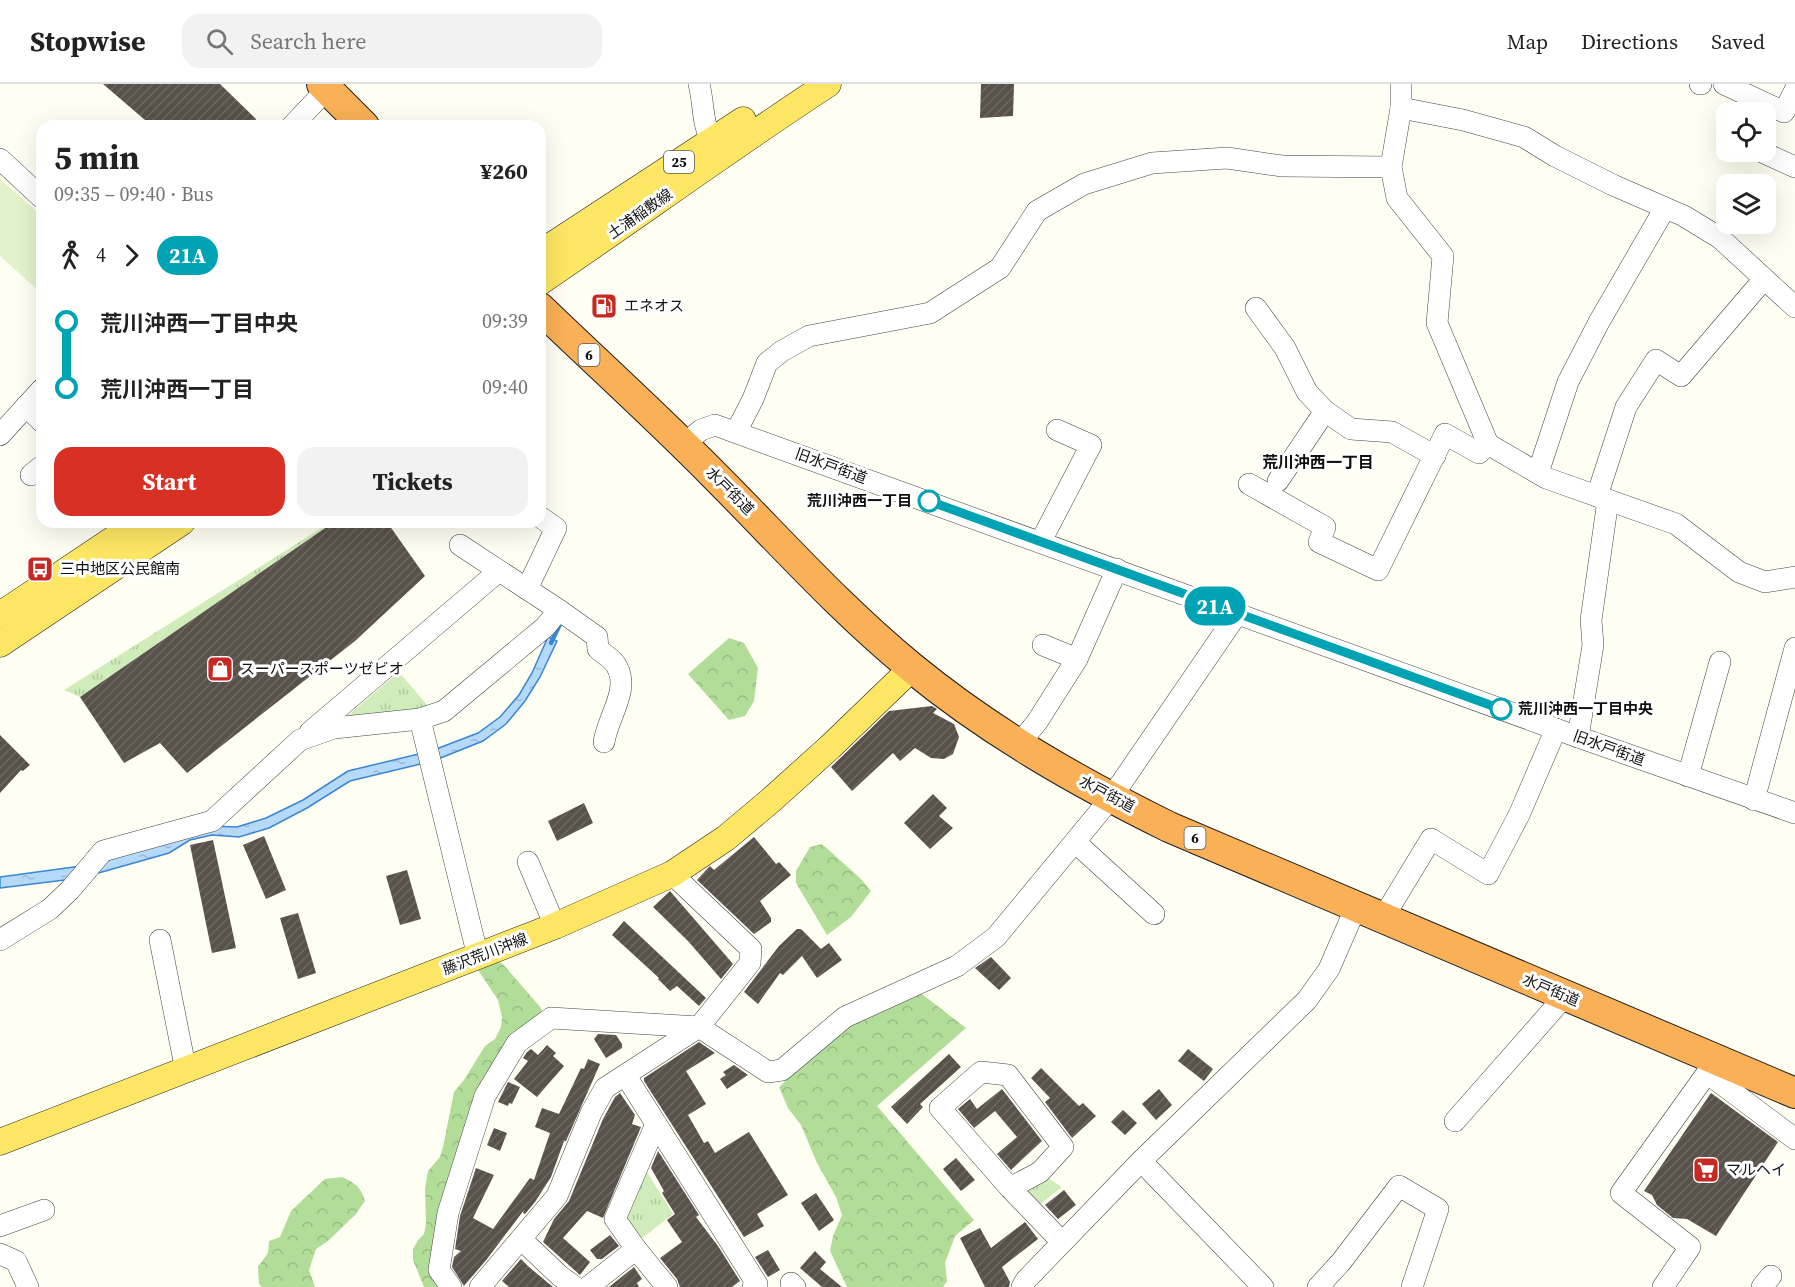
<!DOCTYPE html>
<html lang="en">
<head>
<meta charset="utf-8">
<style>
  :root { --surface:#fff; --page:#f2f2f2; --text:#222; --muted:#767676; --line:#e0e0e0; --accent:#d93025 }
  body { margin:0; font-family:"Source Serif 4","Noto Sans JP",serif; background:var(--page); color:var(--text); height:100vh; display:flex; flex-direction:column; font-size:22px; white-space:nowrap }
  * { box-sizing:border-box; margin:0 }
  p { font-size:20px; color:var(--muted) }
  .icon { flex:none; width:33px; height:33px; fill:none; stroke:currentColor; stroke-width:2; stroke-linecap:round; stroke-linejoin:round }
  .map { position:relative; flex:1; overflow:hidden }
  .side { position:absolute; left:36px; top:36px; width:510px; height:408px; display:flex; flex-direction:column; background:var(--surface); border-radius:18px; box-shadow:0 6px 24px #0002 }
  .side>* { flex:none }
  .badge { padding:0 12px; border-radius:20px; font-size:21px; line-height:39px }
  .buttons { position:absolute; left:1716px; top:18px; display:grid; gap:12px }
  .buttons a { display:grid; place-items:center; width:60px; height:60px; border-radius:12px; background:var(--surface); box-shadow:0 6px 24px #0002; font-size:30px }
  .map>.badge { position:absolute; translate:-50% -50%; box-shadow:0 0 0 3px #fff }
  .legs { display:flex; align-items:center; gap:9px; height:66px; padding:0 18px; font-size:20px }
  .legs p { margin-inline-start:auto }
  .overview { display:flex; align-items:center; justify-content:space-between; height:102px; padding:0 18px }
  h1 { font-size:33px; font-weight:700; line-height:45px }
  .primary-button { display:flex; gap:12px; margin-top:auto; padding:12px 18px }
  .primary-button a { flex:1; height:69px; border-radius:18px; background:var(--accent); color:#fff; font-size:24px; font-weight:700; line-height:69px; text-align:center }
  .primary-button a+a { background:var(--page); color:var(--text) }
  ul { padding:0 18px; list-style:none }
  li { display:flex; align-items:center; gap:21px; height:66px; font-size:22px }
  li i { display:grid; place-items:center; width:9px; height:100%; margin:0 8px; background:currentColor }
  li i::after { content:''; width:15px; height:15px; margin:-8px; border:4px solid; border-radius:50%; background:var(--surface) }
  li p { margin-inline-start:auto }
  li:first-child i { background:linear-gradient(#0000 50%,currentColor 0) }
  li:last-child i { background:linear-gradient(currentColor 50%,#0000 0) }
  header { display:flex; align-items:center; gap:36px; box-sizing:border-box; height:84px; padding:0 30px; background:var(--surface); border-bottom:2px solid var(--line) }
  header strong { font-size:28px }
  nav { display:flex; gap:33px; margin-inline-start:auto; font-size:21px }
  .search { width:420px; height:54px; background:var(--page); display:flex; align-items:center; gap:15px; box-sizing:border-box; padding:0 21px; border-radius:18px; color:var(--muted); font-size:22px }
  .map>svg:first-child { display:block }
</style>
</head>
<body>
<header>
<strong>Stopwise</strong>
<div class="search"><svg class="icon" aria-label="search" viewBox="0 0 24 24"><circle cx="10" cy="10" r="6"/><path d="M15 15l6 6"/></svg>Search here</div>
<nav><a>Map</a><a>Directions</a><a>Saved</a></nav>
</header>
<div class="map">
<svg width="1795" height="1203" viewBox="0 0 1795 1203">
  <defs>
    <pattern id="forest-crowns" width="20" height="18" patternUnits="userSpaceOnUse" patternTransform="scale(1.5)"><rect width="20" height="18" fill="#b1dd98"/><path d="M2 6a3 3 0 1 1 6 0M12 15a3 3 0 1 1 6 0" fill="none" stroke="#97bd82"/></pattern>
    <pattern id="park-tufts" width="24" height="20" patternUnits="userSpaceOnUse" patternTransform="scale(1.5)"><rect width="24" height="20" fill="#cfecba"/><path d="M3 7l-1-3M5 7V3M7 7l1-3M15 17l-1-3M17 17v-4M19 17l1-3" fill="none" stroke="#b1c99f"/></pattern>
    <pattern id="water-ripples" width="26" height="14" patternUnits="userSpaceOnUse" patternTransform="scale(1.5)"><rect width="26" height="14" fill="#b5d9f9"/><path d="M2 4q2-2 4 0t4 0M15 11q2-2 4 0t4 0" fill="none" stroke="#9bb9d4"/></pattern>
    <pattern id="building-hatch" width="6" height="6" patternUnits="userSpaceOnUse" patternTransform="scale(1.5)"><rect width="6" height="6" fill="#59524b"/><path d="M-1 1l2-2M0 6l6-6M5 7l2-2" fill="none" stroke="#6c6661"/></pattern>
  </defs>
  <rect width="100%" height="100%" fill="#fffef2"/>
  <!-- forest -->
  <g fill="url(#forest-crowns)">
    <path d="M729 554 744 559 758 584 754 617 745 632 729 636 688 590Z"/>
    <path d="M822 760 860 794 871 807 851 833 827 851 796 799V787L810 763Z"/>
    <path d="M493 876 502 879 541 924 543 932 526 947 446 1120V1203H424L413 1176V1165L418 1156 424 1150 426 1140 425 1105 428 1087 440 1073 443 1063 454 1008 464 996 485 962 495 955 501 943 502 933 498 916 478 886Z"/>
    <path d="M918 907 966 944 877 1022 974 1136 955 1152 945 1179 947 1197 943 1203H847L830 1167 833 1152 842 1131 836 1113 817 1079 801 1041 788 1024 779 1003 849 938Z"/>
    <path d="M342 1093C355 1099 361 1103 365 1117L355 1131 328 1157 316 1165 309 1186 315 1203H262L259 1200 258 1183 268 1169 269 1157 280 1153 291 1127 325 1095Z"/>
  </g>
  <!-- park -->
  <g fill="url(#park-tufts)">
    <path d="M331 438H334L80 613 64 606Z"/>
    <path d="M399 588 427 621 441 624 337 641Z"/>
    <path d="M643 1082 673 1130 637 1158 621 1134Z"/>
    <path d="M1043 1091 1062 1103 1034 1125 1015 1105Z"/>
  </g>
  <!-- pitch -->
  <path fill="#e2f3cc" d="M0 95 42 132V206L40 208 0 172Z"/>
  <!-- water -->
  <path fill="url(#water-ripples)" stroke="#3987d3" stroke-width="1.5" d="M548 553 557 557 540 593 525 617 506 640 483 657 433 677 350 697 307 724 269 744 239 753 212 751 190 756 169 769 95 790 73 795 0 804V793L96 780 210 742 237 743 266 734 303 716 348 687 431 667 478 649 500 633 519 611 532 589Z"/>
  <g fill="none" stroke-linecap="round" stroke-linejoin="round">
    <!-- stream -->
    <path stroke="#3987d3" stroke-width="4.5" d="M551 559 560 540"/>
  </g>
  <!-- building -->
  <g fill="url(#building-hatch)">
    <path d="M103 0H220L256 35 252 42H152Z"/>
    <path d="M981 0H1014L1013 32 980 34Z"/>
    <path d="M334 438H387L425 492 355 557 187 689 160 659 124 679 80 613Z"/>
    <path d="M932 622 937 625 933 629 954 640 959 653 953 670 944 675 931 674 915 664 900 677 893 669 852 707 831 683 889 627Z"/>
    <path d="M0 651 30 681 23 687 21 686 0 709Z"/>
    <path d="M933 710 947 724 939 732 953 744 930 765 904 739Z"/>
    <path d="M584 719 593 739 557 757 548 737Z"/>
    <path d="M264 752 286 806 266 815 243 761Z"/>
    <path d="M754 753 776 780 779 778 791 791 760 817 771 834V838L754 850 697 796 707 785 710 782 714 786Z"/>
    <path d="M213 756 236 864 212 869 190 761Z"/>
    <path d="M407 786 421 835 400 841 386 792Z"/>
    <path d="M670 807 733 880 721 895 688 857 653 823Z"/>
    <path d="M298 829 316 889 298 895 280 834Z"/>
    <path d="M624 837 706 914 699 922 677 902 670 907 658 895 659 894 612 851Z"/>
    <path d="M797 845H801L821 865 829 859 842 876 817 894 802 872 783 891 780 889 758 920 744 908 779 862Z"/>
    <path d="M991 873 1011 894 999 906 975 884Z"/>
    <path d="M598 950 616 951 622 960V964L606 974 594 955Z"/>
    <path d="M699 958 715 969 686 987 706 1020 688 1031 704 1059 708 1057 715 1069 749 1048 788 1111 757 1130 764 1142 744 1153 644 997V994Z"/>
    <path d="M547 961 556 969 553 972 564 982 537 1013 514 995 528 977 523 974 527 968 531 965 538 971Z"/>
    <path d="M1188 965 1213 985 1204 997 1178 977Z"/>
    <path d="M949 970 961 983 920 1020 923 1023 907 1040 891 1023Z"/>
    <path d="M588 975 600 980 566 1057H564L551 1093 535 1118 525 1130 523 1129 524 1126 487 1175 464 1202 452 1183 454 1173 461 1167 455 1165 460 1132 476 1084 494 1091 473 1134 493 1145 530 1094 534 1096 550 1049 535 1043 542 1024 559 1030 581 984 584 985Z"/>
    <path d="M734 981 748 991 727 1005 720 995 726 991 723 988Z"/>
    <path d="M1041 984 1079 1022 1083 1019 1096 1032 1072 1054 1045 1018 1050 1014 1031 994Z"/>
    <path d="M508 998 520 1003 512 1020 509 1019 508 1022 498 1018Z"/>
    <path d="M1002 1005 1042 1057 1011 1086 997 1070 1017 1053 995 1027 974 1044 958 1025 970 1015 977 1025Z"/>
    <path d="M1159 1005 1172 1021 1156 1036 1142 1020Z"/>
    <path d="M620 1009 635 1031 632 1040 641 1043 603 1134 587 1127 563 1154 590 1178 580 1191 543 1158 554 1135 569 1117 603 1035 615 1013Z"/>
    <path d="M1711 1009 1778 1058 1716 1152 1687 1135 1673 1134 1657 1121 1652 1111 1644 1107Z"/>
    <path d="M1123 1026 1137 1039 1125 1051 1111 1038Z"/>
    <path d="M494 1044 507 1049 500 1067 487 1061Z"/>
    <path d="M658 1067 699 1131 696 1133 718 1162 740 1197 732 1203H680L677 1195 660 1174 682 1158 667 1136 675 1130 662 1109 664 1107 651 1084Z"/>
    <path d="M956 1074 975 1096 961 1107 943 1085Z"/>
    <path d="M1064 1106 1076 1121 1058 1135 1045 1121Z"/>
    <path d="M816 1109 834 1136 819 1147 801 1119Z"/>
    <path d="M1025 1138 1038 1155 1002 1183 1010 1198 1009 1203H985L960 1154 980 1144 991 1164Z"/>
    <path d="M610 1151 619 1162 602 1175H597L590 1166Z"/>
    <path d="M768 1166 780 1186 768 1193 755 1173Z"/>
    <path d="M815 1167 826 1178 820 1185 842 1203H822L800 1184Z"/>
    <path d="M521 1175 529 1183 553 1203H509L502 1197Z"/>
    <path d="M634 1183 642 1195 637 1199 639 1203H609Z"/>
  </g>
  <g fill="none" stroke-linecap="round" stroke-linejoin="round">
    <defs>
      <g id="minor">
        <path d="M699 0C704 19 702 39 711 57"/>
        <path d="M1401 0V24L1391 83 1397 114 1443 172 1437 239 1488 360 1546 394 1676 440 1739 488 1765 498 1795 493"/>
        <path d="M1700 0H1701"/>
        <path d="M1724 0 1784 28 1795 6"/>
        <path d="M1401 24 1463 36 1524 53 1555 72 1613 101 1684 132 1720 154 1795 223"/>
        <path d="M292 42 327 5"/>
        <path d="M1762 68 1795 83"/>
        <path d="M0 75 42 114"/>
        <path d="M1256 224 1285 264 1307 308 1325 327 1351 345 1392 348 1435 372"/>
        <path d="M26 322 42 338"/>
        <path d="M736 348 753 315 767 279 782 267 809 252 930 229 1000 184 1037 127 1084 100 1152 79 1227 74 1282 82 1391 83"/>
        <path d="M0 351 42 305"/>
        <path d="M683 361 701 346 715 341 1578 653 1795 729"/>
        <path d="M1538 389 1568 298 1599 238 1665 124"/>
        <path d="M31 391 42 382"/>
        <path d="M1278 397 1325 327"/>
        <path d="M1249 400 1325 443 1319 458 1378 486 1445 350 1479 369 1488 360"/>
        <path d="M1597 412 1626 323 1656 276 1681 292 1764 195"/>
        <path d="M1041 457 1091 361 1057 346"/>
        <path d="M527 505 556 444 540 433"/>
        <path d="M559 526 597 553 598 565C603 570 612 574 616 581 631 605 608 632 604 658"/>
        <path d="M1043 561 1077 575"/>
        <path d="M420 635 478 873"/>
        <path d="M310 648 499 487"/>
        <path d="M1578 653 1593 561 1591 536 1608 416"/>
        <path d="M1018 661 1037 638 1077 575 1117 485"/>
        <path d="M1688 692 1720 578"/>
        <path d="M1754 716 1795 564"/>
        <path d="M1075 758 1154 830"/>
        <path d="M528 778 555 842"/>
        <path d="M1383 834 1431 755 1488 790 1519 731 1556 645"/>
        <path d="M0 856 50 825 70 806 103 767 212 737 300 656 334 644 420 635 444 627 545 543 559 526 460 461"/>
        <path d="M160 856 186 987"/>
        <path d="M1712 978 1707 989 1795 1055"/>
        <path d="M626 992 757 1200 753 1203"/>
        <path d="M1455 1037 1565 912"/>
        <path d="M1141 1077 1263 1203"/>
        <path d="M1010 1104 1040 1088 1063 1063 1008 991 981 988 940 1024 1010 1104 1062 1158"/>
        <path d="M0 1142 44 1126"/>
        <path d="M521 1155 560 1192 575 1203"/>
        <path d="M636 1165 615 1135 656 1040"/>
        <path d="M0 1170 16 1177 28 1203"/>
        <path d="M791 1199 795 1203"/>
        <path d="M451 1203 439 1186 448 1129 485 1012 517 959 551 934 699 943 750 879 751 865 672 790"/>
        <path d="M480 1203 557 1112 591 1029 605 1004 699 943 768 988 782 986 845 933 957 882 996 853 1111 714 1237 530"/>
        <path d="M588 1203 636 1165 667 1203"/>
        <path d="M1022 1203 1026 1196 1141 1077 1307 916 1329 885 1356 823"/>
        <path d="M1318 1203 1341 1178 1399 1102 1438 1125 1412 1203"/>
        <path d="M1663 1203 1690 1163 1621 1109 1707 989"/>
        <path d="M1762 1203 1771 1192"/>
      </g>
      <g id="major">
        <path d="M540 169 743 36"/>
        <path d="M540 198C636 133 730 64 828 0"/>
        <path d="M0 531 139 438"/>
        <path d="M0 560 182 438"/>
        <path d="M0 1058 555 842 672 790 726 754 770 717 830 663 912 584"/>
      </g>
      <g id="highway">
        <path d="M322 0 364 42"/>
        <path d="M540 224C597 279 657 333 713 390 778 455 840 525 911 583 990 648 1078 698 1169 743L1795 1009"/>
      </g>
    </defs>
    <!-- minor casing -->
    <use href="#minor" stroke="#434343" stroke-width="22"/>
    <!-- major casing -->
    <use href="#major" stroke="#212121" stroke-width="27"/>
    <!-- highway casing -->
    <use href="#highway" stroke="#212121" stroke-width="32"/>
    <!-- minor -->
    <use href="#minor" stroke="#fff" stroke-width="21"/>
    <!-- major -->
    <use href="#major" stroke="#fde664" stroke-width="26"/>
    <!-- highway -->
    <use href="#highway" stroke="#f9b056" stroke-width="30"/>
  </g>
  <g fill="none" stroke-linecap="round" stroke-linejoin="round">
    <defs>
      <path id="line-1" d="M929 417 1501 625"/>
    </defs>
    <!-- line-1 casing -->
    <use href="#line-1" stroke="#fff" stroke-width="14"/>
    <!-- line-1 -->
    <use href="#line-1" stroke="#00a3b4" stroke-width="9"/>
  </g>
  <!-- icons -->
  <defs>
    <symbol id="fuel-square" viewBox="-11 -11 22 22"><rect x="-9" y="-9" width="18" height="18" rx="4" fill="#c62921" stroke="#fff"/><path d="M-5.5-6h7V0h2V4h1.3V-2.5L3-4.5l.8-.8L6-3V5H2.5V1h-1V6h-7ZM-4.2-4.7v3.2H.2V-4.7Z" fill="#fff"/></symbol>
    <symbol id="bus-square" viewBox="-11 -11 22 22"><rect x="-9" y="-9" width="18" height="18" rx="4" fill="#c62921" stroke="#fff"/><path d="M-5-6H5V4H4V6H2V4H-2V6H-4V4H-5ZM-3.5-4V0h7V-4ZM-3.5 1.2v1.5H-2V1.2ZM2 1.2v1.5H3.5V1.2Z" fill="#fff"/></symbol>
    <symbol id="shop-square" viewBox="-11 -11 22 22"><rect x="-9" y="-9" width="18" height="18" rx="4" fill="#c62921" stroke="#fff"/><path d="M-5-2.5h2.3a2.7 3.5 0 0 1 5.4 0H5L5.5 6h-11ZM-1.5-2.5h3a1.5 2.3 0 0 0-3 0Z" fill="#fff"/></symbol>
    <symbol id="supermarket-square" viewBox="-11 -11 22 22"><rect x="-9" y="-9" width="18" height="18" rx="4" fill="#c62921" stroke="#fff"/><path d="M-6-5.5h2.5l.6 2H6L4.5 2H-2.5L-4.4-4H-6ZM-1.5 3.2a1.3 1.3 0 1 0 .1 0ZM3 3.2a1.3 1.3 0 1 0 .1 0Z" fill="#fff"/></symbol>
  </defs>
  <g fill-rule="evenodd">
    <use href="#fuel-square" x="589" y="207" width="30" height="30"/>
    <use href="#bus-square" x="25" y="470" width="30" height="30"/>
    <use href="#shop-square" x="205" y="570" width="30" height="30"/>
    <use href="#supermarket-square" x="1691" y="1071" width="30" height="30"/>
  </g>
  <!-- markers -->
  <g fill="#fff" stroke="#00a3b4" stroke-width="3">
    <circle cx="929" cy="417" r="10"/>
    <circle cx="1501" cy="625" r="10"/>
  </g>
  <g text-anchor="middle" stroke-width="6" stroke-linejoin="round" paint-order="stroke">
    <!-- shield labels -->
    <g fill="#fff" stroke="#585858" stroke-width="1.5">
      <rect x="664" y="67" width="30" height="22" rx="4.5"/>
      <rect x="578.5" y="260" width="21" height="22" rx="4.5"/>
      <rect x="1184.5" y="743" width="21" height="22" rx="4.5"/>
    </g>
    <g font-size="14" font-weight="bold" fill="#101010">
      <text x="679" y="83">25</text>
      <text x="589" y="276">6</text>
      <text x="1195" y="759">6</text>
    </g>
    <!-- street labels -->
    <g font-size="15" fill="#101010" stroke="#fff">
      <text transform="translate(640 130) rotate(-35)" y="5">土浦稲敷線</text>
      <text transform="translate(831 382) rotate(20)" y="5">旧水戸街道</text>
      <text transform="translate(730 407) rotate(45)" y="5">水戸街道</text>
      <text transform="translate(1609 664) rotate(20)" y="5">旧水戸街道</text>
      <text transform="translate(1107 710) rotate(28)" y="5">水戸街道</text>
      <text transform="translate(485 870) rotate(-21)" y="5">藤沢荒川沖線</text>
      <text transform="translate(1551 906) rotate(23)" y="5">水戸街道</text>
    </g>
    <!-- poi labels -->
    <g font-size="15" fill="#101010" stroke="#fff" text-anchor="start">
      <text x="624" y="227">エネオス</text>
      <text x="60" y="490">三中地区公民館南</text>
      <text x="240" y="590">スーパースポーツゼビオ</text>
      <text x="1726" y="1091">マルヘイ</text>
    </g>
    <!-- stop labels -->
    <g font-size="15" font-weight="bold" fill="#101010" stroke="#fff" text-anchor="end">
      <text x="912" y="422">荒川沖西一丁目</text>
      <text x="1518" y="630" text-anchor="start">荒川沖西一丁目中央</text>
    </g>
    <!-- neighbourhood labels -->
    <g font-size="16" font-weight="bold" fill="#101010" stroke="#fff">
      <text x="1318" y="384">荒川沖西一丁目</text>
    </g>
  </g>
</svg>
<div class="buttons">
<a><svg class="icon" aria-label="locate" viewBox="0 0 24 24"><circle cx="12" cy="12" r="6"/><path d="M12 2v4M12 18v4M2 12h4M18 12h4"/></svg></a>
<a><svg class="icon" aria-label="layers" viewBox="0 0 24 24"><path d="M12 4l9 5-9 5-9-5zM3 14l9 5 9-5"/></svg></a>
</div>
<b class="badge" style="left:1215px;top:522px;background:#00a3b4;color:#fff">21A</b>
<section class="side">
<div class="overview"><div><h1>5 min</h1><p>09:35 – 09:40 · Bus</p></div><b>¥260</b></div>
<div class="legs"><svg class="icon" aria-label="walk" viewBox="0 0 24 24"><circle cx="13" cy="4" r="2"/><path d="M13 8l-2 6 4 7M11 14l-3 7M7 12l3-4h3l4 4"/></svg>4<svg class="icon" aria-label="forward" viewBox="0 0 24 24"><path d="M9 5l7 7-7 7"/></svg><b class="badge" style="background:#00a3b4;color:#fff">21A</b></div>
<ul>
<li><i style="color:#00a3b4"></i><b>荒川沖西一丁目中央</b><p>09:39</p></li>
<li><i style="color:#00a3b4"></i><b>荒川沖西一丁目</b><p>09:40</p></li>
</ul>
<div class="primary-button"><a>Start</a><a>Tickets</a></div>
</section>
</div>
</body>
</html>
